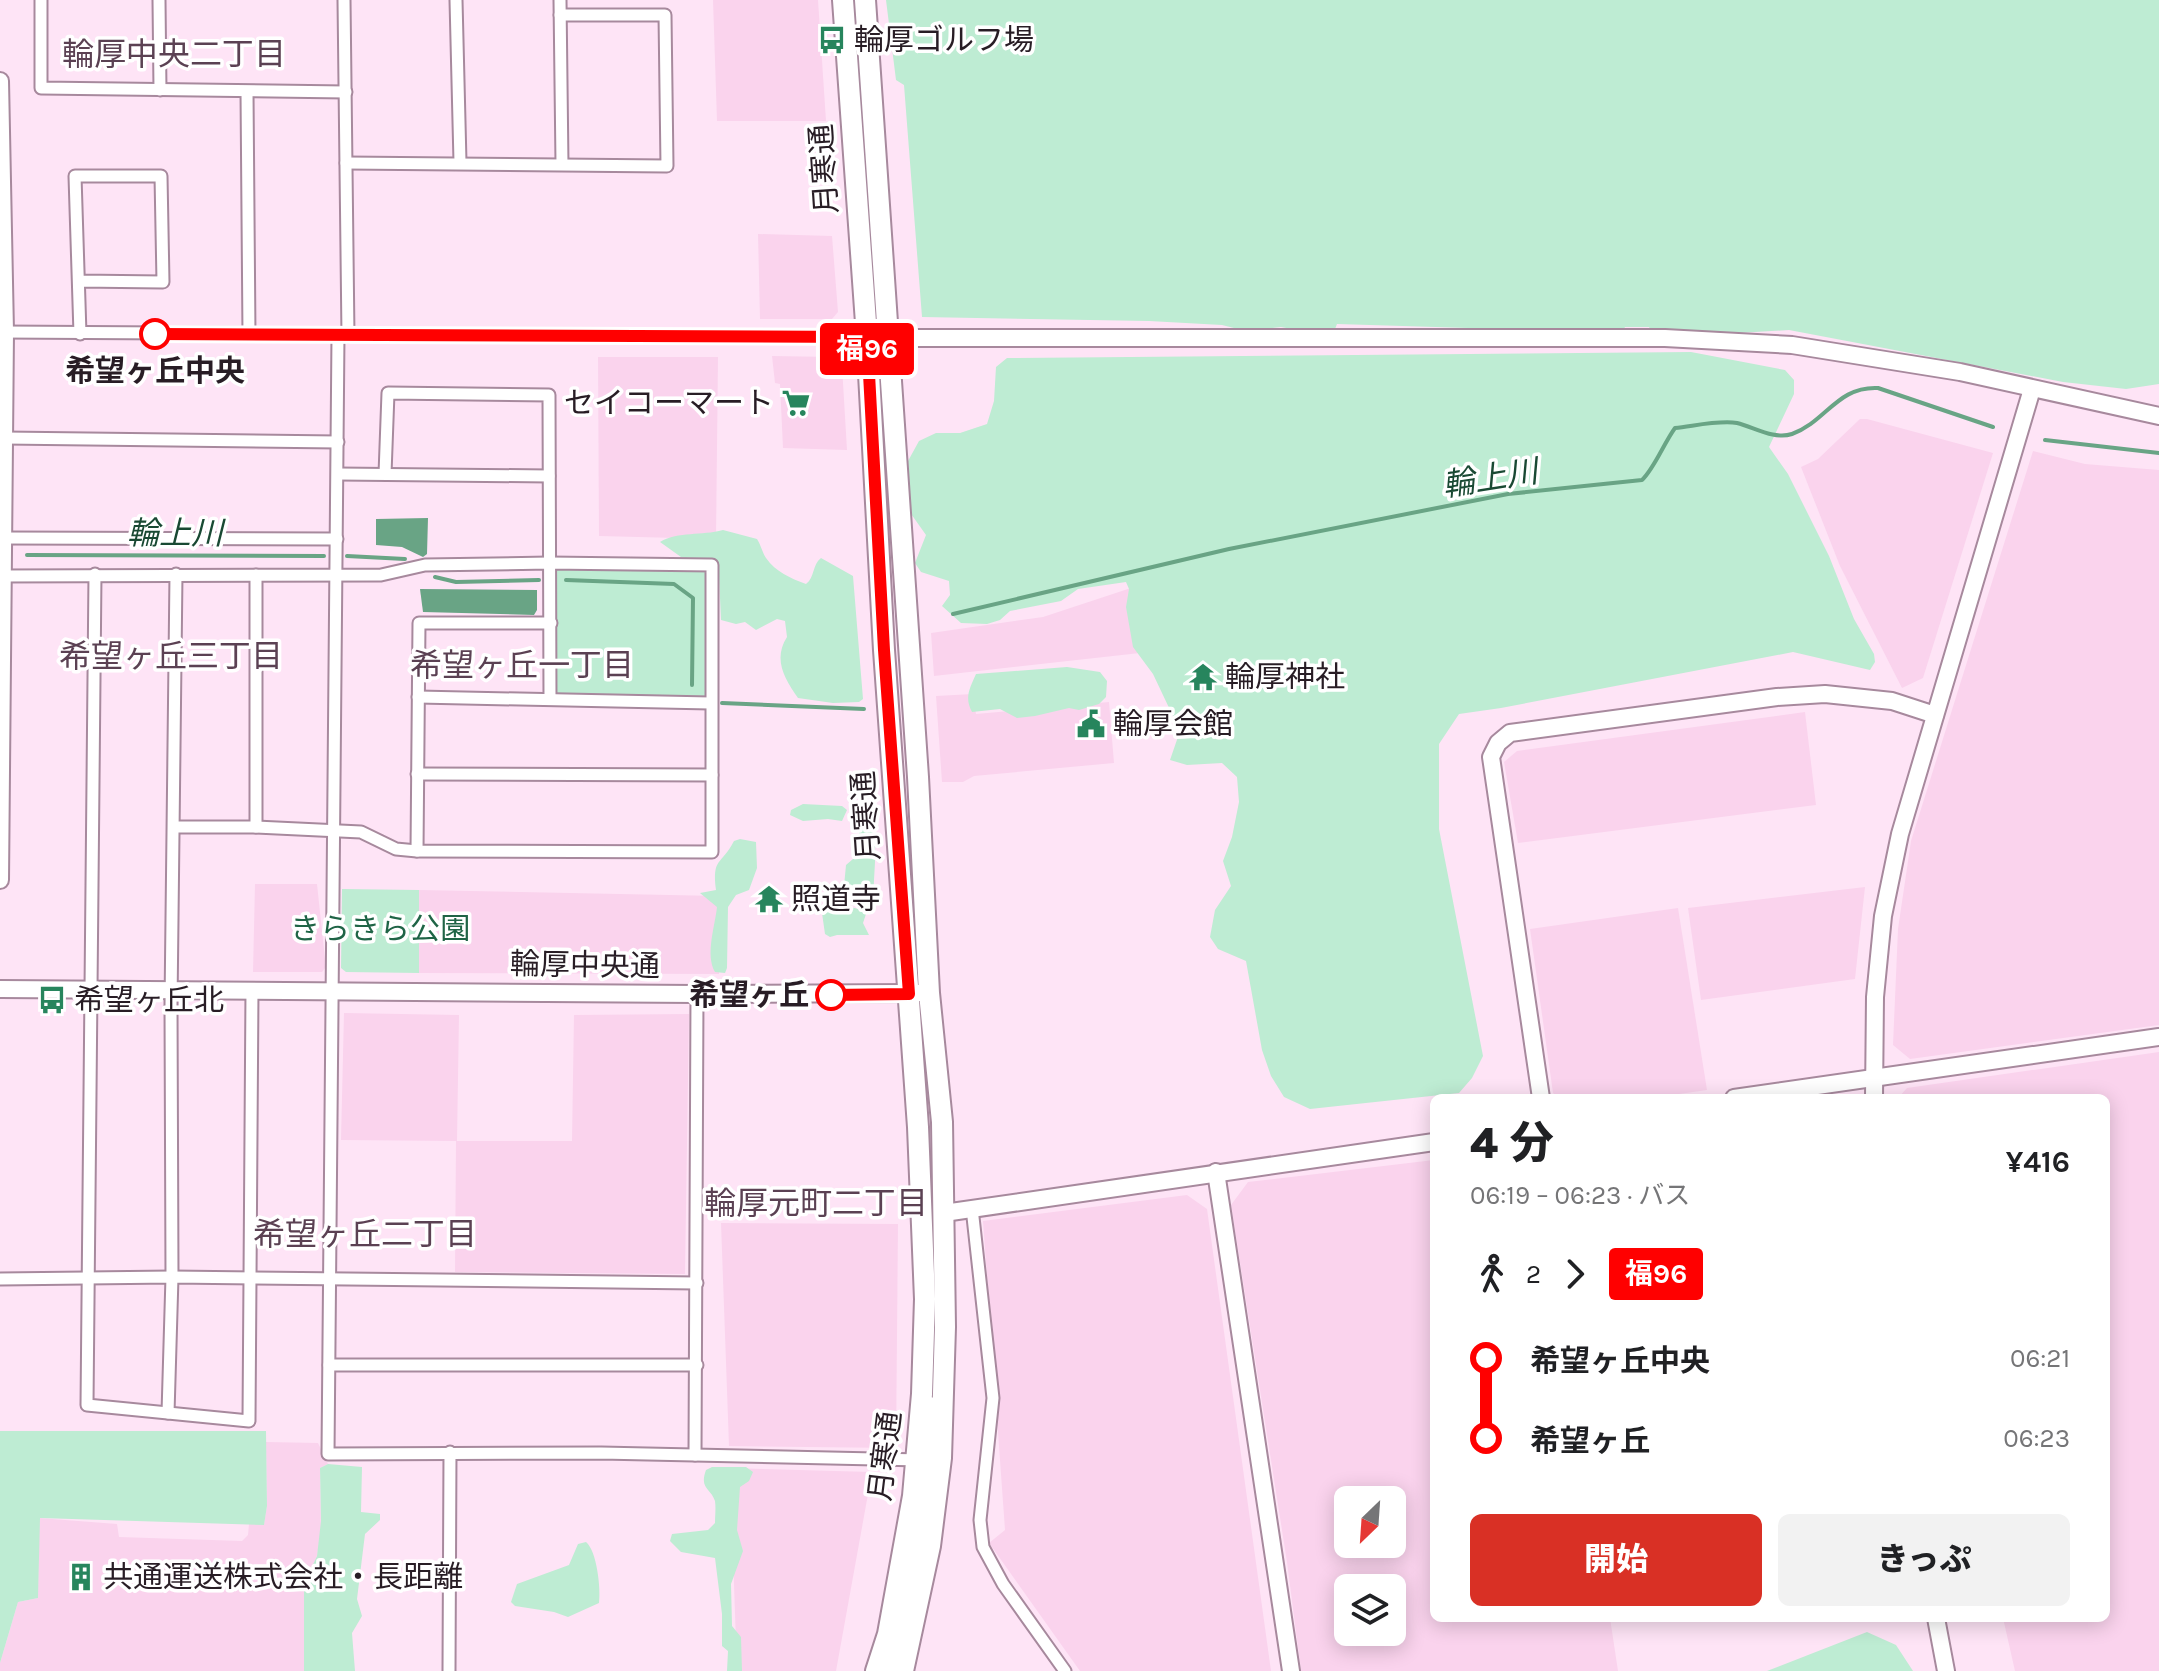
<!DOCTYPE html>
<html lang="ja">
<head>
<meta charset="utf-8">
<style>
  :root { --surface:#fff; --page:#f2f2f2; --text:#202124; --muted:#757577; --accent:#d93025 }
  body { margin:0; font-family:Karla,"Noto Sans JP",sans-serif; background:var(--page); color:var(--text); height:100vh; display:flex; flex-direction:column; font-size:30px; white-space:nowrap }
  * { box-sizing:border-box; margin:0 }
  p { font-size:26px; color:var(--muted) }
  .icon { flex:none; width:44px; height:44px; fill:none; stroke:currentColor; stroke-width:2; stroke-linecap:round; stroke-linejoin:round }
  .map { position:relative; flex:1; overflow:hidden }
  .drawer { position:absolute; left:1430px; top:1094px; width:680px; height:528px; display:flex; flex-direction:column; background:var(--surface); border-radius:12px; box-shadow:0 4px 20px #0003 }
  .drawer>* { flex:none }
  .badge { padding:0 16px; border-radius:6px; font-size:28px; line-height:52px }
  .needle { width:52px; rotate:205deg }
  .controls { position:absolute; left:1334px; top:1486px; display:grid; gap:16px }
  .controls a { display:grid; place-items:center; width:72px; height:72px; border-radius:12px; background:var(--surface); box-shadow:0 4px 20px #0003; font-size:40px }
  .map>.badge { position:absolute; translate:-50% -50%; box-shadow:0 0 0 4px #fff }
  .legs { display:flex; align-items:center; gap:12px; height:88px; padding:0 40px; font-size:26px }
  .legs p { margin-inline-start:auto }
  .headline { display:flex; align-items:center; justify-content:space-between; height:136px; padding:0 40px }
  h1 { font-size:44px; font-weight:800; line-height:60px }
  .cta { display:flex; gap:16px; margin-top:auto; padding:16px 40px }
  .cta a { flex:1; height:92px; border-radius:12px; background:var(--accent); color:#fff; font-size:32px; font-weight:800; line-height:92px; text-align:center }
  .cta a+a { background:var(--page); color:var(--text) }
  ul { padding:0 40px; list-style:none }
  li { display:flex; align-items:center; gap:28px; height:80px; font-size:30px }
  li i { display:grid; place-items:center; width:12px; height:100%; margin:0 10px; background:currentColor }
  li i::after { content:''; width:20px; height:20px; margin:-10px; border:6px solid; border-radius:50%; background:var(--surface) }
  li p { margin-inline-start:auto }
  li:first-child i { background:linear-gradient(#0000 50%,currentColor 0) }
  li:last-child i { background:linear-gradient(currentColor 50%,#0000 0) }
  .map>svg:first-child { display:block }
</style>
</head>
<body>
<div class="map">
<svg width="2159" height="1671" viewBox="0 0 2159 1671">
  <rect width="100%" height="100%" fill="#fee4f6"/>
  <!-- built -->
  <g fill="#fad3ed" fill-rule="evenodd">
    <path d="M713 0H818L826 121H717Z"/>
    <path d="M758 234 832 236 838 312 832 319H760Z"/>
    <path d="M772 356 833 357 842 366 847 450 783 448 780 384 775 383Z"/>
    <path d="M598 357H718L716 539 599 536Z"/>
    <path d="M1860 419H1867L1993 453 1923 678 1902 688 1840 566 1801 467 1818 459Z"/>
    <path d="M2033 451 2085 464 2159 470V1025L1910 1059 1893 1045 1898 929 1911 841Z"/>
    <path d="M1134 587 1140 653 934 676 931 633 1043 617Z"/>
    <path d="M973 694 976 714 1109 702 1114 763 974 776 963 782H942L936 696Z"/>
    <path d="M1805 712 1816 805 1518 843 1504 762 1517 751Z"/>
    <path d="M255 884H317L325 959V968L322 972H253Z"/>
    <path d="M1865 887 1855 979 1701 1000 1688 908Z"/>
    <path d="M419 890 719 896V974L419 973Z"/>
    <path d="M1678 908 1707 1090 1651 1098H1558L1553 1093 1530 929Z"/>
    <path d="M344 1013 459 1015 457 1141H572L574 1015 689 1014 685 1274 455 1272 456 1141 341 1140Z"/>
    <path d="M2159 1052V1671H2015L2003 1618H2106V1098H1898L1907 1088Z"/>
    <path d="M1434 1160V1618H1610L1618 1671H1301L1287 1562 1231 1205 1248 1182ZM1348 1500H1392V1544H1348ZM1348 1588H1392V1632H1348Z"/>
    <path d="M1187 1195 1207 1209 1271 1671H1080L989 1543 1005 1530 983 1221Z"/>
    <path d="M721 1223 898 1224 896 1448 729 1446Z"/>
    <path d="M266 1442 318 1443 328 1464 320 1468 321 1532 317 1556 304 1583V1671H0V1663L18 1602 38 1598 39 1518 117 1524 119 1537 242 1541 248 1535 249 1524H264L267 1506Z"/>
    <path d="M730 1468 872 1472 836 1671H737Z"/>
  </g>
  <!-- green -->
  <g fill="#beecd3">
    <path d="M886 0H2159V384L2126 389 2063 382 1789 330 1704 335 1652 332 1649 327H1625L1623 331 1505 333 1501 329 1337 324 1335 329 1313 333 1281 327 1246 331 1222 325 1149 321 922 317 904 85 896 80Z"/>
    <path d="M1691 352 1785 370 1794 380V394L1769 447 1788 474 1829 556 1854 619 1874 654 1875 662 1870 670 1793 652 1501 708 1459 714 1439 744V829L1483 1056 1472 1078 1459 1093 1310 1109 1284 1097 1271 1076 1262 1050 1246 961 1218 949 1210 937 1215 910 1231 886 1223 861 1232 837 1239 802 1237 777 1222 763 1187 765 1170 760 1180 731 1153 674 1133 647 1126 607 1129 589 1126 582 1078 589 1061 601 1010 611 1000 620 987 624 961 623 942 606 950 595 949 581 921 572 915 563 926 535 909 511 908 461 919 441 936 433H960L987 424 994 401 996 367 1007 358Z"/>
    <path d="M723 530 757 539C761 545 762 552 766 558 776 572 790 578 806 584 815 577 812 565 821 558L853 576 863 699 859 702 833 703 798 698C784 678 773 659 787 637L785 621 777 619 756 630 745 622 736 624 721 620 719 576 716 564 681 557 660 542C679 531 701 536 723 530Z"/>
    <path d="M549 563 712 565 710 703 550 699Z"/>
    <path d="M1067 667 1100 672 1107 681 1106 697 1099 704 1079 710 1069 708 1035 716 1017 718 1000 709 972 712C964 697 970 688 976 674Z"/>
    <path d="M803 804 842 806 847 810 842 821 828 819 803 821 790 815 791 810Z"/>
    <path d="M866 819C881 836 873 870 874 892L872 895 860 894 857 898H852L844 886 846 865 860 853 859 830Z"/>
    <path d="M740 839 756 842 757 868 749 890 736 895 728 907 727 968 725 973 715 972C705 955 715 926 717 907L700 893 716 890C712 857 721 866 734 841Z"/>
    <path d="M342 889 419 890V973L346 972 341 968Z"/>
    <path d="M828 905C841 910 855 903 866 914L863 923 869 935H837L830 937 825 934 822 913Z"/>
    <path d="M0 1431H266L267 1506 264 1525 40 1518 38 1598 18 1602 0 1663Z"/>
    <path d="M328 1464 362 1467 361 1512 380 1514V1520L365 1534 357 1599 362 1616 352 1633 355 1671H304V1583L317 1556 321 1521 320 1468Z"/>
    <path d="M712 1467H746L753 1472 749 1481 740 1487 737 1530 743 1551 731 1584 732 1626 741 1637 742 1671H727L728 1651 722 1646V1614L715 1558 681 1552 670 1541 672 1534 708 1530 715 1523C715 1516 716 1508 715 1501 711 1488 699 1489 706 1470Z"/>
    <path d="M586 1542C597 1551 601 1589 599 1603L568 1617 554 1612 515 1606 511 1602 517 1584 569 1565 578 1544Z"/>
    <path d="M1867 1632 1896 1645 1913 1671H1767Z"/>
  </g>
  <!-- water -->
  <g fill="#69a485">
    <path d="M428 518 427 554 423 557 402 547 376 545V519Z"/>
    <path d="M420 589 537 590V610L534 615 423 612Z"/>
  </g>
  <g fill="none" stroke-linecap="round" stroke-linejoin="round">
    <!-- stream -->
    <g stroke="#69a485" stroke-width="4">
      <path d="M2045 440 2159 453"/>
      <path d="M27 555 324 556"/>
      <path d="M347 556 405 559"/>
      <path d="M435 577 456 582 539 580"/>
      <path d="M566 580 674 584 693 598 692 685"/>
      <path d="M953 614 1229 549 1508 494 1642 480C1654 469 1664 443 1675 428 1694 426 1719 420 1737 423 1754 427 1774 440 1792 434 1826 422 1837 386 1878 388L1993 427"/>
      <path d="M722 703 864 709"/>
    </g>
    <defs>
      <g id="street">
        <path d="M41 0V88L346 92"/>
        <path d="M159 0 160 90"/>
        <path d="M344 0 348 336"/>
        <path d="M456 0 460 162"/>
        <path d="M560 0 562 164"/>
        <path d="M247 92 249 335"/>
        <path d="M346 163 667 166 665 15H560"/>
        <path d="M79 281 163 282 161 176H75L80 334"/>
        <path d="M1 332 867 337"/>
        <path d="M338 335 328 1454 601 1453 921 1460"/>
        <path d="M4 438 338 442"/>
        <path d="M338 474 549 476"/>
        <path d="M385 474 388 393 549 395 550 699"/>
        <path d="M3 538 337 539"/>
        <path d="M95 574 87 1405 249 1421 252 990"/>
        <path d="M256 575V827"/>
        <path d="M0 576 381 575 425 565 549 563 712 565V852L417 851 396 849 361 832 256 827H174"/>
        <path d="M418 697 710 703"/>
        <path d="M417 774 712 775"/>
        <path d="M417 851 419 623H551"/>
        <path d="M972 1208 993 1398 980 1520 983 1547 1003 1584 1065 1671"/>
        <path d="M0 1279 172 1277 697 1283"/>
        <path d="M329 1365H697"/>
        <path d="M168 1413 172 1277 171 1005 176 574"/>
        <path d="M695 1455 697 994"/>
        <path d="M449 1671 450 1452"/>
      </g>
      <g id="secondary">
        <path d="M0 81 5 332 0 880"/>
        <path d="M876 338H1665L1792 345 1960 372 2159 416"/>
        <path d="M0 989 697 994 920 993"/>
        <path d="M1541 1098 1491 757 1498 743 1510 733 1777 697 1825 694 1892 701 1935 715"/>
        <path d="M1734 1098 2159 1037"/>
        <path d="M1874 1098 1875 997 1883 916 1900 834 2032 389"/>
        <path d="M1216 1172 1291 1671"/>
        <path d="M944 1213 1434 1142"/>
        <path d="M1936 1618 1946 1671"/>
        <path d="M887 1671C912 1584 926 1495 930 1405"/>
      </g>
      <g id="highway">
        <path d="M843 0 867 337 884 650 918 1127 925 1299 922 1394 913 1496 888 1634 876 1671"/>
        <path d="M865 0 918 777 929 993 942 1122 945 1327 941 1458 930 1546 903 1671"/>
      </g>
    </defs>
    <!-- street casing -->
    <use href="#street" stroke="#a7899d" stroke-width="15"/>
    <!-- secondary casing -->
    <use href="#secondary" stroke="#a7899d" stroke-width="20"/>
    <!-- highway casing -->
    <use href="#highway" stroke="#a7899d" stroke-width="24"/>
    <!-- street -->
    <use href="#street" stroke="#fff" stroke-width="11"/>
    <!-- secondary -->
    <use href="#secondary" stroke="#fff" stroke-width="16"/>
    <!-- highway -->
    <use href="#highway" stroke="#fff" stroke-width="20"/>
  </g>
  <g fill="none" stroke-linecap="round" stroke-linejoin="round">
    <defs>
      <path id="line-1" d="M155 334 867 337 884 650 909 994 831 995"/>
    </defs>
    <!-- line-1 casing -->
    <use href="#line-1" stroke="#fff" stroke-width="18"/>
    <!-- line-1 -->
    <use href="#line-1" stroke="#f00" stroke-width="12"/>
  </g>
  <!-- icons -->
  <defs>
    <symbol id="bus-bare" viewBox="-9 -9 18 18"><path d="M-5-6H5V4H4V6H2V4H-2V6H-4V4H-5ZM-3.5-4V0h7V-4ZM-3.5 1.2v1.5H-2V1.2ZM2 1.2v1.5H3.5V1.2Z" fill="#27855d" stroke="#fff" stroke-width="2.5" paint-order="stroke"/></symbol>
    <symbol id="supermarket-bare" viewBox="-9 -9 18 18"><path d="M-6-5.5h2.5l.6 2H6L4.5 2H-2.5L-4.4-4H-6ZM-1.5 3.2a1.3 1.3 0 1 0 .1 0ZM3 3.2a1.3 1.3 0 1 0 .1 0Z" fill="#27855d" stroke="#fff" stroke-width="2.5" paint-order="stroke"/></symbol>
    <symbol id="temple-bare" viewBox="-9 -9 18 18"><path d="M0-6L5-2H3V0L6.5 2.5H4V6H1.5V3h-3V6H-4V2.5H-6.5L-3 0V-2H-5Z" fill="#27855d" stroke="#fff" stroke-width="2.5" paint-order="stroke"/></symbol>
    <symbol id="civic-bare" viewBox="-9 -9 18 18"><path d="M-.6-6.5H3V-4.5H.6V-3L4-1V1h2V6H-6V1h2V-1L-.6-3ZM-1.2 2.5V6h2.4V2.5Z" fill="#27855d" stroke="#fff" stroke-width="2.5" paint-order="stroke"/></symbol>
    <symbol id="building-bare" viewBox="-9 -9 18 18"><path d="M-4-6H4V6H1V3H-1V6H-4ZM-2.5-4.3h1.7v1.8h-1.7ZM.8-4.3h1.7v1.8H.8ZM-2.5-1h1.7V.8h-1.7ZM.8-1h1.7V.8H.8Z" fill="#27855d" stroke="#fff" stroke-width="2.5" paint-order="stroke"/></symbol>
  </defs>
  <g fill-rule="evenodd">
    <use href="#bus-bare" x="812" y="20" width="40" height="40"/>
    <use href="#supermarket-bare" x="776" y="383" width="40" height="40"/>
    <use href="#temple-bare" x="1183" y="657" width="40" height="40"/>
    <use href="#civic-bare" x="1071" y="704" width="40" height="40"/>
    <use href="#temple-bare" x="749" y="879" width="40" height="40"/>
    <use href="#bus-bare" x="32" y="980" width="40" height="40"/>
    <use href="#building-bare" x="61" y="1557" width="40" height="40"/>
  </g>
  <!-- markers -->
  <g fill="#fff" stroke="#f00" stroke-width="4">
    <circle cx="155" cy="334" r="14"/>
    <circle cx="831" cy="995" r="14"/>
  </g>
  <g text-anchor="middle" stroke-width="7" stroke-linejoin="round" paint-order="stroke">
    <!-- poi labels -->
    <g font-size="30" fill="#281d25" stroke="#fff" text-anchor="start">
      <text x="854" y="50">輪厚ゴルフ場</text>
      <text x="774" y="413" text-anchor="end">セイコーマート</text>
      <text x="1225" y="687">輪厚神社</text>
      <text x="1113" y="734">輪厚会館</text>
      <text x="791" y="909">照道寺</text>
      <text x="74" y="1010">希望ヶ丘北</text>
      <text x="103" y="1587">共通運送株式会社・長距離</text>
    </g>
    <!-- street labels -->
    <g font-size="30" fill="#281d25" stroke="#fff">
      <text transform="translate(824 169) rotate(-94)" y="10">月寒通</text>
      <text transform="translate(866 816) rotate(-94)" y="10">月寒通</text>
      <text transform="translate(585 965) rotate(1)" y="10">輪厚中央通</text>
      <text transform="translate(885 1456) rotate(-83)" y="10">月寒通</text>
    </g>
    <!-- stop labels -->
    <g font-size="30" font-weight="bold" fill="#281d25" stroke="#fff">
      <text x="155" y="381">希望ヶ丘中央</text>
      <text x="809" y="1005" text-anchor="end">希望ヶ丘</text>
    </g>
    <!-- park labels -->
    <g font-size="30" fill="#1f6446" stroke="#fff">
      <text x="380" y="939">きらきら公園</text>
    </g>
    <!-- neighbourhood labels -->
    <g font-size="32" fill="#5b4153" stroke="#fff">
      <text x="174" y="65">輪厚中央二丁目</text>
      <text x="171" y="667">希望ヶ丘三丁目</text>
      <text x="522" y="676">希望ヶ丘一丁目</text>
      <text x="816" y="1214">輪厚元町二丁目</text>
      <text x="365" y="1245">希望ヶ丘二丁目</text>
    </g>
    <!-- water labels -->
    <g font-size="32" font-style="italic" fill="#194933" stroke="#fff">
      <text transform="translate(1490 478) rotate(-9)" y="11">輪上川</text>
      <text x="175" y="544">輪上川</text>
    </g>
  </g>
</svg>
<div class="controls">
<a><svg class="needle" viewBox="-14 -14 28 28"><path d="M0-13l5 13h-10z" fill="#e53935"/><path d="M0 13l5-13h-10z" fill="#757577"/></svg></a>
<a><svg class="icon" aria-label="layers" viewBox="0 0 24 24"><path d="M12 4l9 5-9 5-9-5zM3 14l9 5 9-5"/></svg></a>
</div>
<b class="badge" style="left:867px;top:349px;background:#f00;color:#fff">福96</b>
<section class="drawer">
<div class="headline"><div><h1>4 分</h1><p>06:19 – 06:23 · バス</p></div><b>¥416</b></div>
<div class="legs"><svg class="icon" aria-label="walk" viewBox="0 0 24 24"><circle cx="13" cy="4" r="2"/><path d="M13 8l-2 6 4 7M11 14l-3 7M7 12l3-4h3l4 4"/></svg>2<svg class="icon" aria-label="forward" viewBox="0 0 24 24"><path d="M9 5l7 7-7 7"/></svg><b class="badge" style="background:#f00;color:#fff">福96</b></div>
<ul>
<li><i style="color:#f00"></i><b>希望ヶ丘中央</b><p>06:21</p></li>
<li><i style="color:#f00"></i><b>希望ヶ丘</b><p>06:23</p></li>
</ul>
<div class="cta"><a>開始</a><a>きっぷ</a></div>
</section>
</div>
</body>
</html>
